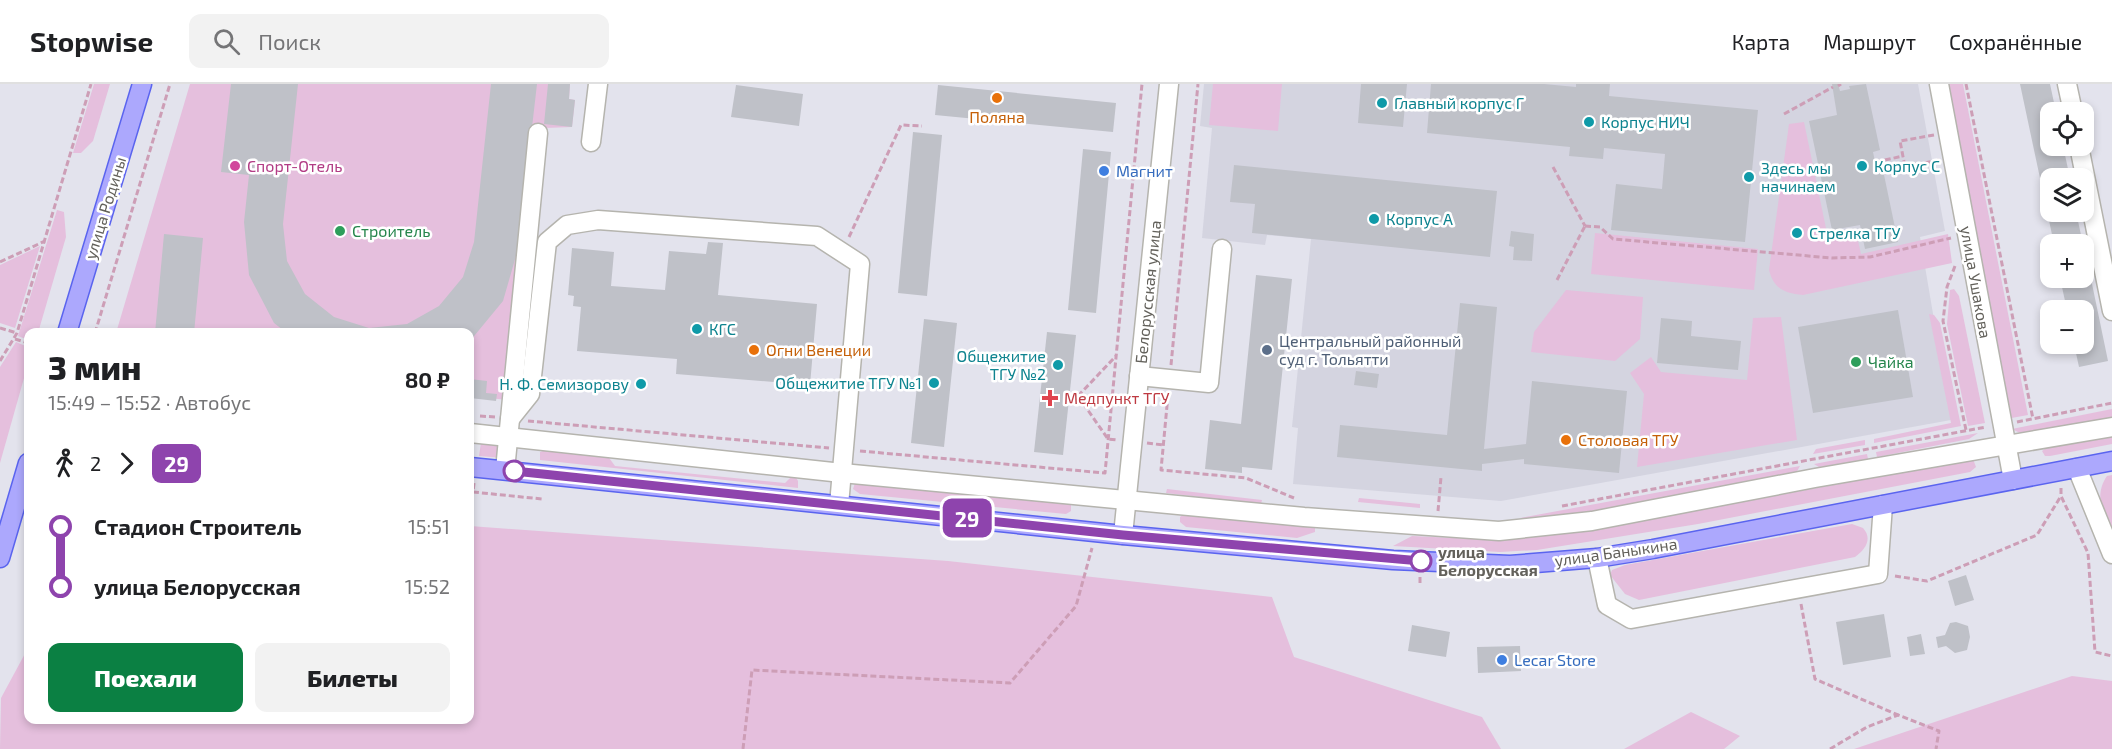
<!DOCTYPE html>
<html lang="ru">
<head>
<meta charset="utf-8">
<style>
  :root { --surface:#fff; --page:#f2f2f2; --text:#202124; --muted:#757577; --line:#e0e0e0; --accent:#0b8043 }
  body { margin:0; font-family:"Exo 2",sans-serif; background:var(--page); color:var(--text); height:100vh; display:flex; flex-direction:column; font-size:22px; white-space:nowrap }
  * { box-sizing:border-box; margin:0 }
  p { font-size:20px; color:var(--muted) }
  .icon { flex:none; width:33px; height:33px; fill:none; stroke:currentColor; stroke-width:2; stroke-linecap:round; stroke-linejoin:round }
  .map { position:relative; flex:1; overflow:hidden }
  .sheet { position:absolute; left:24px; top:244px; width:450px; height:396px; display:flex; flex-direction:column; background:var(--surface); border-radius:12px; box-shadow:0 3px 9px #0003 }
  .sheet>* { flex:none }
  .badge { padding:0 12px; border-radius:9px; font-size:21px; line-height:39px }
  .buttons { position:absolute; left:2040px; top:18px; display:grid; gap:12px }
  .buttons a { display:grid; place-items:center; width:54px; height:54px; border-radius:12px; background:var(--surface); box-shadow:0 3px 9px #0003; font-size:30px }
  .map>.badge { position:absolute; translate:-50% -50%; box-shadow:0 0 0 3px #fff }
  .legs { display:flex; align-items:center; gap:9px; height:66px; padding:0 24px; font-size:20px }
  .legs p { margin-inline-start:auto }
  .headline { display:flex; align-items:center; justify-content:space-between; height:102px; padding:0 24px }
  h1 { font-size:33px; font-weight:800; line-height:45px }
  .primary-button { display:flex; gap:12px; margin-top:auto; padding:12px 24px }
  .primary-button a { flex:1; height:69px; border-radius:12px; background:var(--accent); color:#fff; font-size:24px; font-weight:800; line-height:69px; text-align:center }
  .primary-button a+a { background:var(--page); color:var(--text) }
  ul { padding:0 24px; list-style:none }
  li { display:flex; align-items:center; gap:21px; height:60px; font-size:22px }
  li i { display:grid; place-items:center; width:9px; height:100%; margin:0 8px; background:currentColor }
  li i::after { content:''; width:15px; height:15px; margin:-8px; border:4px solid; border-radius:50%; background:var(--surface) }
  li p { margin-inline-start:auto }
  li:first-child i { background:linear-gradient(#0000 50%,currentColor 0) }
  li:last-child i { background:linear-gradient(currentColor 50%,#0000 0) }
  header { display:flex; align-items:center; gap:36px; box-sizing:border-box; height:84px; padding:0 30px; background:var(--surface); border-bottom:2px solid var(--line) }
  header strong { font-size:28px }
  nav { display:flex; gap:33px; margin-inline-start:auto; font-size:21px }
  .search { width:420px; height:54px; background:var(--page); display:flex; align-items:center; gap:15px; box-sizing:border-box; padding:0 21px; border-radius:12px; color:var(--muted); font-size:22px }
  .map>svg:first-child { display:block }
</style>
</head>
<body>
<header>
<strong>Stopwise</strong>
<div class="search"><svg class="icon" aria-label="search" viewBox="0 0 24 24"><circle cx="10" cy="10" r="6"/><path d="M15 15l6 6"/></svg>Поиск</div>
<nav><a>Карта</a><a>Маршрут</a><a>Сохранённые</a></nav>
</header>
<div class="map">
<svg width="2112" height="665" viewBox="0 0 2112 665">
  <rect width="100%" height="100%" fill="#e3e3ed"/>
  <!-- education -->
  <path fill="#d4d4e0" d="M1204 0H1918L1945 147 1920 153 1951 336 1501 417 1293 400 1298 344 1292 343 1311 155 1267 151 1265 161 1202 154 1212 44 1200 42Z"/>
  <!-- green -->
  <g fill="#e5bfdd">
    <path d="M94 0H110L93 57 81 69H73Z"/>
    <path d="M190 0H570L569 15 575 16 572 43 545 44 518 317 470 312V249H116Z"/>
    <path d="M1213 0H1282L1278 47 1209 41Z"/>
    <path d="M1942 0H1963L2028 331 2006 335Z"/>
    <path d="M1804 38 1828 154 1856 148 1861 170 1948 150 1952 179 1803 211C1784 209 1774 205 1769 186L1789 40Z"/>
    <path d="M57 126 64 128 66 153 38 249H28V256L18 252Z"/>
    <path d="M1595 149 1758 165 1754 206 1591 190Z"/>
    <path d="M40 162 15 244 0 239V181Z"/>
    <path d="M1954 205 1959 212 1985 339 1968 342 1947 240 1950 206Z"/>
    <path d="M1566 206 1643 213 1640 255 1615 277 1531 268 1534 248Z"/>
    <path d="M1929 230 1934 231 1940 239 1961 342 1874 359V355L1951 339Z"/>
    <path d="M1781 233 1797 356 1637 383 1644 310 1630 289 1651 273 1661 288 1747 296 1753 234Z"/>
    <path d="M16 258 28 263V280L0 379V283Z"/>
    <path d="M2112 325V334L2022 350 2012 345Z"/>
    <path d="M1978 349 1969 355 1877 373 1876 368Z"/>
    <path d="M2112 351V360L2050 372H2045L2042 367 2048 363Z"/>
    <path d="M1865 356V361L1813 370 1816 365Z"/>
    <path d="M481 359 504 361 503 374 479 372Z"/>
    <path d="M548 365 607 371 615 382 785 399 794 390 798 397V404L540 376V368Z"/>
    <path d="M1867 370 1868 375 1819 383 1814 380Z"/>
    <path d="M1973 375 1976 383 1970 388 1698 440 1537 466 1500 468 1393 462 1412 452 1496 456 1606 443Z"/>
    <path d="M1800 382 1796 389C1758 396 1541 443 1520 434Z"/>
    <path d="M2112 391V451C2104 432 2093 412 2107 392Z"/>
    <path d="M855 399 1071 419V427L1066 430 860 410 853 405Z"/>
    <path d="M1167 405 1262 416 1261 420 1166 409Z"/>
    <path d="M1359 414 1420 420V424L1358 418Z"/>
    <path d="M1185 429 1315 443V448L1297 454 1186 443 1180 438V433Z"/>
    <path d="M1852 440 1863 444C1873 455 1865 466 1855 473L1639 516 1625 510 1610 491 1612 486 1625 481Z"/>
    <path d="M470 442 948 477 1272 513 1294 573 1482 633 1501 665H0L1 614 28 564V636H470Z"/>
    <path d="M2072 592 2112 597V665H1854Z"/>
    <path d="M1691 628 1740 652 1724 665H1624Z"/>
  </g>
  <!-- building -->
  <g fill="#bfc1c8">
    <path d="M231 0H298L283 140 287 177 305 210 334 233 369 244 407 240 439 222 463 193 474 158 491 0H537L518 165 503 217 470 257V249H287L274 239 249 191 244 138 249 91 221 88Z"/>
    <path d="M548 0H570L569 15 575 16 572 43 544 40Z"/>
    <path d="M1361 0H1407L1403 43 1358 39Z"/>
    <path d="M1431 0H1544L1576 3V0H1610L1609 12 1758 26 1745 158 1611 146 1616 100 1662 105 1665 70 1604 64 1603 75 1569 72 1570 63 1427 49Z"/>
    <path d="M1832 0H1838L1840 7 1850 5 1849 2 1866 0 1880 66 1873 68 1877 87 1883 86 1898 158 1865 165 1860 141 1832 146 1809 37 1837 31Z"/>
    <path d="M2020 0H2050L2056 28H2050V62H2063L2070 94H2050V128H2076L2083 160H2054Z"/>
    <path d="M736 1 803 10 799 42 731 33Z"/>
    <path d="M938 1 1116 19 1113 48 935 31Z"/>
    <path d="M913 48 942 51 927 212 898 209Z"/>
    <path d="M1083 65 1111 68 1096 229 1068 226Z"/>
    <path d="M1234 81 1497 107 1490 173 1252 149 1255 120 1230 118Z"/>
    <path d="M1511 147 1534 150 1532 177 1513 176 1514 163 1509 162Z"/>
    <path d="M164 150 203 154 194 249H155Z"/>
    <path d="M708 158 723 159 718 211 817 220 810 301 676 290 677 275 577 267 581 223 573 222 574 212 568 211 572 164 614 168 611 202 665 206 669 167 706 170Z"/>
    <path d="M2085 166 2108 277 2079 283 2074 260H2084V226H2067L2060 194H2084Z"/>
    <path d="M1256 191 1292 195 1272 386 1242 383V389L1205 385 1210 336 1241 340Z"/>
    <path d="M1460 219 1497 223 1484 365 1526 360 1532 297 1627 307 1619 389 1524 380V375L1482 380V387L1337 373 1340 341 1447 351Z"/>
    <path d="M1898 226 1913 313 1813 329 1798 243Z"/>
    <path d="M1661 234 1692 237 1691 252 1741 257 1738 286 1657 279Z"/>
    <path d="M924 235 957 239 944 363 911 359Z"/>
    <path d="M1047 248 1076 251 1063 371 1034 368Z"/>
    <path d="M1356 287 1379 290 1377 304 1354 301Z"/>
    <path d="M470 295 487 297 486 309 497 310 496 317 470 314Z"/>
    <path d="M1966 491 1974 516 1955 522 1948 497Z"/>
    <path d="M1884 530 1891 573 1843 581 1836 538Z"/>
    <path d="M1956 538 1968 542 1970 553 1967 566 1955 569 1946 562 1938 564 1936 553 1945 551 1950 539Z"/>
    <path d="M1412 541 1450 548 1446 573 1408 567Z"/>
    <path d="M1921 550 1925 570 1910 572 1907 553Z"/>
    <path d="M1520 562 1521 587 1478 589 1477 563Z"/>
  </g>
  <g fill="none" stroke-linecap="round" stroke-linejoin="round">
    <defs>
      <g id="minor">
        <path d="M1939 0 2013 396"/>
        <path d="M2067 0 2073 28"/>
        <path d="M591 58 598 0"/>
        <path d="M2079 62 2112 227"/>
        <path d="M1139 292 1209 299 1222 165"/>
        <path d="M510 335 530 310 547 158 567 141 598 136 817 152 860 180 839 421"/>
        <path d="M470 349 842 389 1304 433 1499 447 1592 437 1815 394 2112 343"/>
        <path d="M2077 384 2112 470"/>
        <path d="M505 386 538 49"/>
        <path d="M1123 451 1169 0"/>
        <path d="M1597 474 1607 521 1631 535 1878 490 1883 421"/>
      </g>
      <g id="major">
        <path d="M67 249 142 0"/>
        <path d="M470 383 1123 451 1393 476 1510 481 1597 474 1653 465 2112 377"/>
        <path d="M0 474 28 379"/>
      </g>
    </defs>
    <!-- minor casing -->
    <use href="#minor" stroke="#b5b4ae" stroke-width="21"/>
    <!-- major casing -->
    <use href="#major" stroke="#5a64ef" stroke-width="21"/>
    <!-- path -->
    <g stroke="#cd9eb6" stroke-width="3" stroke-dasharray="6 3" stroke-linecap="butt">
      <path d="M1966 0 2033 335"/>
      <path d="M1838 2 1841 0"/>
      <path d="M1784 30 1833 3"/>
      <path d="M1934 51 1900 57 1905 83 1939 76"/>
      <path d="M1876 78 1903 72"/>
      <path d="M1553 83 1585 142"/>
      <path d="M1585 142 1600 143 1613 155 1832 174 1870 173 1951 154"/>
      <path d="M849 153 901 41 922 42"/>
      <path d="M0 178 45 157"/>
      <path d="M1955 182 1947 203 1943 237 1966 346"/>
      <path d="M1557 196 1585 142"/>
      <path d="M0 244 17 249"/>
      <path d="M95 249 170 0"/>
      <path d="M15 255 28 259"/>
      <path d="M0 277 17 249 91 0"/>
      <path d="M1171 281 1198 0"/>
      <path d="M1168 311 1161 386 1246 394 1294 414"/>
      <path d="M1078 312 1108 355 1117 356"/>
      <path d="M1078 312 1116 272"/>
      <path d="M1078 312 1112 315"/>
      <path d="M480 332 495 333"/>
      <path d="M528 337 829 364"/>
      <path d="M2017 338 2112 319"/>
      <path d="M1147 359 1163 361"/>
      <path d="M860 367 1105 389 1142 0"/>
      <path d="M474 399 473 408 542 415"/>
      <path d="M2061 404V412L2088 469 2095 568 2112 572"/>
      <path d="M1562 422 1986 343"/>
      <path d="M1438 427 1441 393"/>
      <path d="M1895 492 1927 497 2037 451 2061 412"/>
      <path d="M1420 499V492"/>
      <path d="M1801 520 1815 595 1898 631"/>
      <path d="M743 665 752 586 1010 599 1076 522 1092 464"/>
      <path d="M1830 665 1867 643 1898 631 1939 647 1936 665"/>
    </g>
    <!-- minor -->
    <use href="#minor" stroke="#fff" stroke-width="18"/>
    <!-- major -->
    <use href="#major" stroke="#aca8fd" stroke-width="18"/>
  </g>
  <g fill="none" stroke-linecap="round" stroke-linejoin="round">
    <defs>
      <path id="line-1" d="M514 387 1123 451 1421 477"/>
    </defs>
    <!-- line-1 casing -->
    <use href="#line-1" stroke="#fff" stroke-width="14"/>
    <!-- line-1 -->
    <use href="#line-1" stroke="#8e44ad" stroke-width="9"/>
  </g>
  <!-- markers -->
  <g fill="#e8710a" stroke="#fff" stroke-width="2">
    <circle cx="997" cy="14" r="6"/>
    <circle cx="754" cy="266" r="6"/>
    <circle cx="1566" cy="356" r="6"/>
  </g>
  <g fill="#0f9aa8" stroke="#fff" stroke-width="2">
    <circle cx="1382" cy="19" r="6"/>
    <circle cx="1589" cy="38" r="6"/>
    <circle cx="1862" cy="82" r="6"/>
    <circle cx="1749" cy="93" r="6"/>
    <circle cx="1374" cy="135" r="6"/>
    <circle cx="1797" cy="149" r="6"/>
    <circle cx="697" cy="245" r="6"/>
    <circle cx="1058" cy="281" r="6"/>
    <circle cx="934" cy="299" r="6"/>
    <circle cx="641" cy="300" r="6"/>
  </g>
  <circle fill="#d1479c" stroke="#fff" stroke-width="2" cx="235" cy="82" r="6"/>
  <g fill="#3f7fe0" stroke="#fff" stroke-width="2">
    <circle cx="1104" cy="87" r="6"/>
    <circle cx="1502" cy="576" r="6"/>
  </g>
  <g fill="#2e9e5b" stroke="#fff" stroke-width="2">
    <circle cx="340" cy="147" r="6"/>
    <circle cx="1856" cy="278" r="6"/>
  </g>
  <circle fill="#5c6f8a" stroke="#fff" stroke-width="2" cx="1267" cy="266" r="6"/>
  <path fill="#e0444e" stroke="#fff" stroke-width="2" d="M1047 305h6v6h6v6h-6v6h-6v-6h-6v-6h6z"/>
  <g fill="#fff" stroke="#8e44ad" stroke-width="3">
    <circle cx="514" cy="387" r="10"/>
    <circle cx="1421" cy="477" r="10"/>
  </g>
  <g text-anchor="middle" stroke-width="5" stroke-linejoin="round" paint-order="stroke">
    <!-- culture labels -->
    <g font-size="16" fill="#0d838f" stroke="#fff" text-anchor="start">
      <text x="1394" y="25">Главный корпус Г</text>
      <text x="1601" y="44">Корпус НИЧ</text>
      <text x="1874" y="88">Корпус С</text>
      <text x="1761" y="90">Здесь мы<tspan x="1761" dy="18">начинаем</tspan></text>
      <text x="1386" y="141">Корпус А</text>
      <text x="1809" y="155">Стрелка ТГУ</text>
      <text x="709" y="251">КГС</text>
      <text x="1046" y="278" text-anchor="end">Общежитие<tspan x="1046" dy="18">ТГУ №2</tspan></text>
      <text x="922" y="305" text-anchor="end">Общежитие ТГУ №1</text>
      <text x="629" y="306" text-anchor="end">Н. Ф. Семизорову</text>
    </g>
    <!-- food labels -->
    <g font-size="16" fill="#c56008" stroke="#fff" text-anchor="start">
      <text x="997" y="39" text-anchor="middle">Поляна</text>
      <text x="766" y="272">Огни Венеции</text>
      <text x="1578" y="362">Столовая ТГУ</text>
    </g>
    <!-- hotel labels -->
    <g font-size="16" fill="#b23c85" stroke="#fff" text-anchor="start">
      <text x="247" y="88">Спорт-Отель</text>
    </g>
    <!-- shop labels -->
    <g font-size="16" fill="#366cbe" stroke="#fff" text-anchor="start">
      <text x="1116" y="93">Магнит</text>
      <text x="1514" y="582">Lecar Store</text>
    </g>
    <!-- street labels -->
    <g font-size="16" fill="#63615b" stroke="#fff">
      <text transform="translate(105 124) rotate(-73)" y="6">улица Родины</text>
      <text transform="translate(1976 198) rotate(80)" y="6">улица Ушакова</text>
      <text transform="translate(1148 208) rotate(-84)" y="6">Белорусская улица</text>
      <text transform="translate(1616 468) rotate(-8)" y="6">улица Баныкина</text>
    </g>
    <!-- leisure labels -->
    <g font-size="16" fill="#27864d" stroke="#fff" text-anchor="start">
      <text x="352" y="153">Строитель</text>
      <text x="1868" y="284">Чайка</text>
    </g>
    <!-- service labels -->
    <g font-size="16" fill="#4e5e75" stroke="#fff" text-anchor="start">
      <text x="1279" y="263">Центральный районный<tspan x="1279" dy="18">суд г. Тольятти</tspan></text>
    </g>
    <!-- health labels -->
    <g font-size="16" fill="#be3a42" stroke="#fff" text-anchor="start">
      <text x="1064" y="320">Медпункт ТГУ</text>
    </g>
    <!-- stop labels -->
    <g font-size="16" font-weight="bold" fill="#63615b" stroke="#fff" text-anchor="start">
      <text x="1438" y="474">улица<tspan x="1438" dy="18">Белорусская</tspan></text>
    </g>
  </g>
</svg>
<div class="buttons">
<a><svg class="icon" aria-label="locate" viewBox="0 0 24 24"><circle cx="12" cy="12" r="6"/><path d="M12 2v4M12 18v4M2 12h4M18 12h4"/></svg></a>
<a><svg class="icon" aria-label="layers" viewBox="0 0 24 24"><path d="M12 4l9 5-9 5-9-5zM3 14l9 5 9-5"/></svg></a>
<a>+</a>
<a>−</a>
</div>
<b class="badge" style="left:967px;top:434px;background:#8e44ad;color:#fff">29</b>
<section class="sheet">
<div class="headline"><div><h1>3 мин</h1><p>15:49 – 15:52 · Автобус</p></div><b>80 ₽</b></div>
<div class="legs"><svg class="icon" aria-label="walk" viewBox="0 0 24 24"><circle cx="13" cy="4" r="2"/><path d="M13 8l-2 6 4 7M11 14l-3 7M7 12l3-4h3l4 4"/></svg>2<svg class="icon" aria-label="forward" viewBox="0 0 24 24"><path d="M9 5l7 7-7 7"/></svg><b class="badge" style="background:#8e44ad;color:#fff">29</b></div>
<ul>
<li><i style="color:#8e44ad"></i><b>Стадион Строитель</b><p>15:51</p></li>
<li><i style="color:#8e44ad"></i><b>улица Белорусская</b><p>15:52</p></li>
</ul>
<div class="primary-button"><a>Поехали</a><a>Билеты</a></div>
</section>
</div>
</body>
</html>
